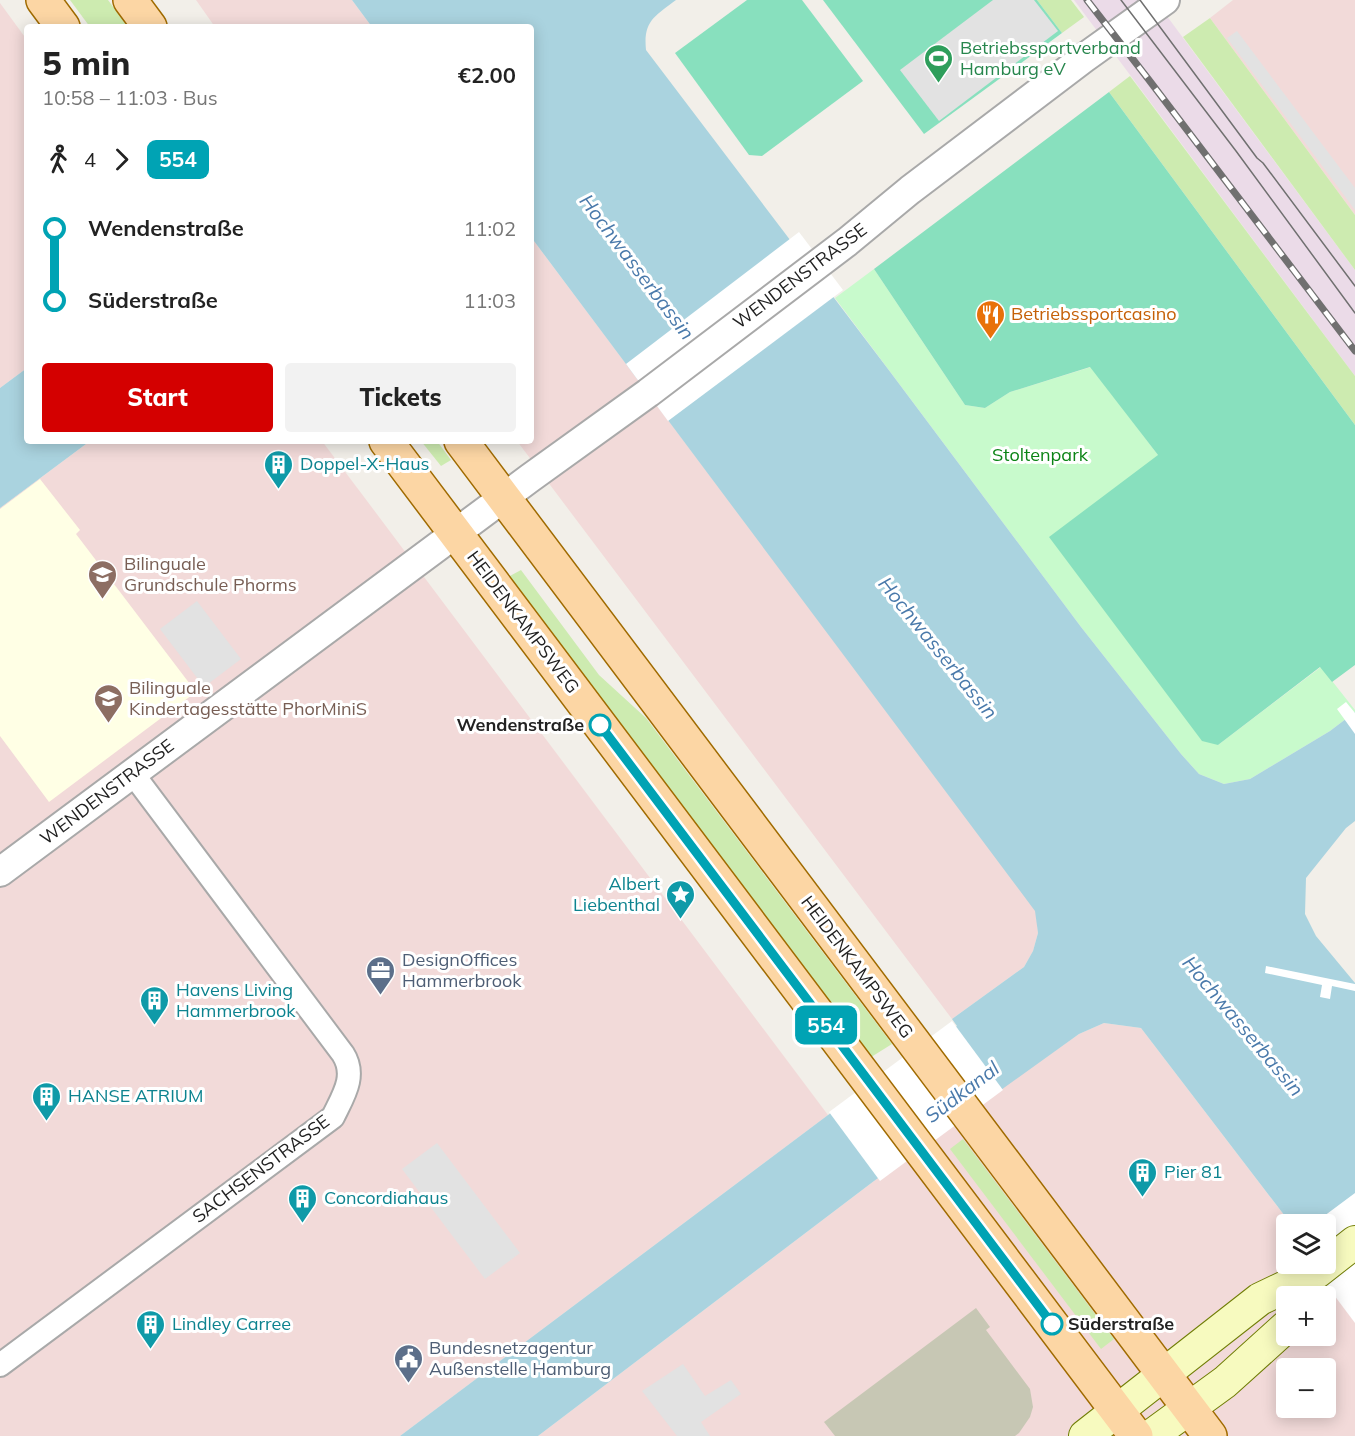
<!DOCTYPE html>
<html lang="en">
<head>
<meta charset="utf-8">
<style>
  :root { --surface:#fff; --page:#f2f2f2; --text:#222; --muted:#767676; --accent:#d40000 }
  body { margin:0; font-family:Mulish,sans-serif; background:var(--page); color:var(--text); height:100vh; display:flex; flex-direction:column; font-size:22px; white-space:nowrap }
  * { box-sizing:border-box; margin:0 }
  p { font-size:20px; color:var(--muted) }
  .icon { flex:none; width:33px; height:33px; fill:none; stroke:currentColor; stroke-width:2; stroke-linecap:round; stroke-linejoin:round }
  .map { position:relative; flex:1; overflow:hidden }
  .panel { position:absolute; left:24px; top:24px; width:510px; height:420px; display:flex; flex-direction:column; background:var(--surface); border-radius:6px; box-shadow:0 3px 15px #0003 }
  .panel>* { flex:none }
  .badge { padding:0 12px; border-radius:9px; font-size:21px; line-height:39px }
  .buttons { position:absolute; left:1276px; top:1214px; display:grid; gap:12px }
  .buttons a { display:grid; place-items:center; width:60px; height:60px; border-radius:6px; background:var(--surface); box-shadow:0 3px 15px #0003; font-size:30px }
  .map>.badge { position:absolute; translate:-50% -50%; box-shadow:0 0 0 3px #fff }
  .legs { display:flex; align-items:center; gap:9px; height:66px; padding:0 18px; font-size:20px }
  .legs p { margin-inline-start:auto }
  .overview { display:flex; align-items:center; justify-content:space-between; height:102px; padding:0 18px }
  h1 { font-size:33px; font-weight:800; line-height:45px }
  .primary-button { display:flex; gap:12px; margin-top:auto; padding:12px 18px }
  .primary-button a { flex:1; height:69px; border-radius:6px; background:var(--accent); color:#fff; font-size:24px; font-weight:800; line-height:69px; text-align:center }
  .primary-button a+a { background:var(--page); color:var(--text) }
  ul { padding:0 18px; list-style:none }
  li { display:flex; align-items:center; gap:21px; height:72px; font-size:22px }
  li i { display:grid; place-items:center; width:9px; height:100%; margin:0 8px; background:currentColor }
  li i::after { content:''; width:15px; height:15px; margin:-8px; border:4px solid; border-radius:50%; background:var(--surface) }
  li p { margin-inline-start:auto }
  li:first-child i { background:linear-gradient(#0000 50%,currentColor 0) }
  li:last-child i { background:linear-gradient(currentColor 50%,#0000 0) }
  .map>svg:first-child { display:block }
</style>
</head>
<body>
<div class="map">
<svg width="1355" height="1436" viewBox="0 0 1355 1436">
  <rect width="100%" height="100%" fill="#f2efe9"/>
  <!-- commercial -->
  <g fill="#f2dad9" fill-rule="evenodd">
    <path d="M196 0H352L372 27H215Z"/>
    <path d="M1233 0H1355V215L1210 18Z"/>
    <path d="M0 3 27 40V368L0 388Z"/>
    <path d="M531 237 1036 911 1038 933 1033 951 1024 967 952 1019 517 441H531Z"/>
    <path d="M90 441H322L828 1115 400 1436H0V508Z"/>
    <path d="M1104 1023 1141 1028 1291 1224H1287V1263H1321L1355 1307V1436H538L874 1181 1005 1086 1079 1034ZM1287 1296H1326V1335H1287ZM1287 1368H1326V1407H1287Z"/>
  </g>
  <!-- industrial -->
  <path fill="#ebdbe8" d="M1074 0H1155L1355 270V376Z"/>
  <!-- education -->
  <path fill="#ffffe5" d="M40 479 80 530 76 534 196 692 49 802 0 736V509Z"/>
  <!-- construction -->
  <path fill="#c7c7b4" d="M976 1308 990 1327 986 1330 1030 1389 1033 1407 1030 1417 1019 1433 1015 1436H835L824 1422Z"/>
  <!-- grass -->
  <g fill="#cdebb0">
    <path d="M70 0H108L128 27H90Z"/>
    <path d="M1037 0H1071L1084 17 1062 33Z"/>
    <path d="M1210 18 1355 215V270L1183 37Z"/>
    <path d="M1130 76 1355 376V425L1109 92Z"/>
    <path d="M421 441H437L451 460 441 466Z"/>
    <path d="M521 570 599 675 646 718 892 1044 868 1059 508 577Z"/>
    <path d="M963 1139 1114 1339 1101 1349 950 1149Z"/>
  </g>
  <!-- park -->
  <path fill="#c8facc" d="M874 269 965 405 985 408 1010 392 1091 367 1158 455 1218 745 1321 667 1355 710V712L1330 731 1250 779 1224 784 1199 774 1181 754 1081 627 835 298Z"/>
  <!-- pitch -->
  <g fill="#88e0be">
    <path d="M747 0H802L863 81 762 156 749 155 675 53Z"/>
    <path d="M823 0H1037L1062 33 924 134Z"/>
    <path d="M1109 92 1355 425V665L1332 682 1320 667 1218 745 1202 741 1049 537 1158 455 1090 367 1010 392 985 408 965 405 874 269Z"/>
  </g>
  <!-- parking -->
  <g fill="#e2e2e2">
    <path d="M993 0H1034L1058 31 939 121 900 70Z"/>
    <path d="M1237 31 1355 188V210L1227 38Z"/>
    <path d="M197 601 241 659 204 687 160 629Z"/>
    <path d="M437 1143 520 1253 485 1279 402 1169Z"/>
    <path d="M683 1364 705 1396 731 1380 741 1394 701 1422 710 1436H677L642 1391Z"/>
  </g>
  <!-- water -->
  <g fill="#aad3df">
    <path d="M352 0H676C655 16 643 21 646 50L891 373 1081 627 1181 754 1199 774 1224 784 1250 779 1330 731 1355 712V821L1346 828 1306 878 1305 914 1316 936 1355 983V1307L1326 1263V1224H1291L1141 1028 1104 1023 1079 1034 874 1181 538 1436H400L828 1115 957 1026 952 1019 1024 967 1033 951 1038 933 1035 911 531 237V27H372Z"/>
    <path d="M27 368V441H90L0 508V388Z"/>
  </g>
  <!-- pier -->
  <g fill="#fff">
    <path d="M799 232 843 290 668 421 626 364Z"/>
    <path d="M1346 702 1355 713V734L1337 709Z"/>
    <path d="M1266 966 1355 984V991L1332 986 1330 999 1320 997 1322 985 1265 973Z"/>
    <path d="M952 1021 1003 1090 880 1181 829 1112Z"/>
    <path d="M1355 1193V1323L1310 1263H1326V1224H1297L1310 1215 1316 1222Z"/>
  </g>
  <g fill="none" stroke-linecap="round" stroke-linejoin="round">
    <defs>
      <path id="minor" d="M0 1365 333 1117C343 1096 357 1076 343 1054L133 774"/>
      <path id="tertiary" d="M0 872 530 478 648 393 847 242 910 190 1084 58 1165 0"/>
      <g id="secondary">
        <path d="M1085 1436 1260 1299 1317 1272 1355 1242"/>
        <path d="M1151 1436 1225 1382 1287 1326"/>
      </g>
      <g id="primary">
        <path d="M43 0 63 27"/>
        <path d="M130 0 150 27"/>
        <path d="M386 441 1136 1436"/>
        <path d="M461 441 1210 1436"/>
      </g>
    </defs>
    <!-- minor casing -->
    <use href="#minor" stroke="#a9a9a9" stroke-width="26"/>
    <!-- tertiary casing -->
    <use href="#tertiary" stroke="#a9a9a9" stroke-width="32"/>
    <!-- secondary casing -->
    <use href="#secondary" stroke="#707d05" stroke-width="34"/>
    <!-- primary casing -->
    <use href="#primary" stroke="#a06b00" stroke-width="36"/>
    <!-- minor -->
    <use href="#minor" stroke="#fff" stroke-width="22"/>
    <!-- tertiary -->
    <use href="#tertiary" stroke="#fff" stroke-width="28"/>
    <!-- secondary -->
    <use href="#secondary" stroke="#f7fabf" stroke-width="32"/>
    <!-- primary -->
    <use href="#primary" stroke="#fcd6a4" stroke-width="33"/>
    <!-- tram -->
    <g stroke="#707070" stroke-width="1.5">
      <path d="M1121 0 1236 151 1355 313"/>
      <path d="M1140 0 1257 158 1263 163 1355 286"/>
    </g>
    <defs>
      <path id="rail" d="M1087 0 1149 80 1355 351"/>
    </defs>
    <!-- rail casing -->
    <use href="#rail" stroke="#707070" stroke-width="7"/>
    <!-- rail -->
    <use href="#rail" stroke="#fff" stroke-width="4.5" stroke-dasharray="14" stroke-linecap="butt"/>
  </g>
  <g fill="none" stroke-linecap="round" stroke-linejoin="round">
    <defs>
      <path id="line-1" d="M600 725 1052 1324"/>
    </defs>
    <!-- line-1 casing -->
    <use href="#line-1" stroke="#fff" stroke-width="14"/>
    <!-- line-1 -->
    <use href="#line-1" stroke="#00a3b4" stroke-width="9"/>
  </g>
  <!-- icons -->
  <defs>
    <symbol id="stadium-pin" viewBox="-11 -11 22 30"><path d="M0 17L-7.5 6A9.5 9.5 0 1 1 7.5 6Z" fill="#2e9e5b" stroke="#fff"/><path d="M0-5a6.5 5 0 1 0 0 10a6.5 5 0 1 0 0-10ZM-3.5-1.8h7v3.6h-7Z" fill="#fff"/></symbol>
    <symbol id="restaurant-pin" viewBox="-11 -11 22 30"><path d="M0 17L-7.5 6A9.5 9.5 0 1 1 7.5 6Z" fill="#e8710a" stroke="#fff"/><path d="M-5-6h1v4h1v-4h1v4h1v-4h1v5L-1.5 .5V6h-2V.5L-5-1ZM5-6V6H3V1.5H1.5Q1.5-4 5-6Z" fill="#fff"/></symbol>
    <symbol id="building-pin" viewBox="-11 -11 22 30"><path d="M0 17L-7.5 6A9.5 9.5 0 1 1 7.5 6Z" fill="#0f9aa8" stroke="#fff"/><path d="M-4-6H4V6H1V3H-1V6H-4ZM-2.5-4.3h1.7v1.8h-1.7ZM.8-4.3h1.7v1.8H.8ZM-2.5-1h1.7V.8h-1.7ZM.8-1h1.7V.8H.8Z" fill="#fff"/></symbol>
    <symbol id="school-pin" viewBox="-11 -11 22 30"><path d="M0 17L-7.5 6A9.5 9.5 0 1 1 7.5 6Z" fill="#8d6e63" stroke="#fff"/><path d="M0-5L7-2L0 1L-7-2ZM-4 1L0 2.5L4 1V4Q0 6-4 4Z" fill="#fff"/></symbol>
    <symbol id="sight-pin" viewBox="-11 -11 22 30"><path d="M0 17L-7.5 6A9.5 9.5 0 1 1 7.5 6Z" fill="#0f9aa8" stroke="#fff"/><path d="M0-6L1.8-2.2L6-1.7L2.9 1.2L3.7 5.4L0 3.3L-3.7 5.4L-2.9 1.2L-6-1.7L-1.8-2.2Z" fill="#fff"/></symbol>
    <symbol id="office-pin" viewBox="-11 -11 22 30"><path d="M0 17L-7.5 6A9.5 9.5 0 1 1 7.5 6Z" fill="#5c6f8a" stroke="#fff"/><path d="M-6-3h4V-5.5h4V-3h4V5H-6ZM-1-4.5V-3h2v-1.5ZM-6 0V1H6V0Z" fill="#fff"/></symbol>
    <symbol id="civic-pin" viewBox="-11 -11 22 30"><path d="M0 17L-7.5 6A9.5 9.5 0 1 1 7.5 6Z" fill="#5c6f8a" stroke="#fff"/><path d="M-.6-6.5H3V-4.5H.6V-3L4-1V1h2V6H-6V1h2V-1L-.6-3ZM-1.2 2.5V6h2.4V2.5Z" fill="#fff"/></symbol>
  </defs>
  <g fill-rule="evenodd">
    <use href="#stadium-pin" x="922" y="42" width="33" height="45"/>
    <use href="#restaurant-pin" x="974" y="298" width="33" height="45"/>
    <use href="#building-pin" x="262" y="448" width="33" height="45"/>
    <use href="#school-pin" x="86" y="558" width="33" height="45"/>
    <use href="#school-pin" x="92" y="682" width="33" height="45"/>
    <use href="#sight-pin" x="664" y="878" width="33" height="45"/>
    <use href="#office-pin" x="364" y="954" width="33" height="45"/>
    <use href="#building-pin" x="138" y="984" width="33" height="45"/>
    <use href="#building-pin" x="30" y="1080" width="33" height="45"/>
    <use href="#building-pin" x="1126" y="1156" width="33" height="45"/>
    <use href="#building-pin" x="286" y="1182" width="33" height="45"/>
    <use href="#building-pin" x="134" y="1308" width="33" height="45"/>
    <use href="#civic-pin" x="392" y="1342" width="33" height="45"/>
  </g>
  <!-- markers -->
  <g fill="#fff" stroke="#00a3b4" stroke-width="3">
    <circle cx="600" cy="725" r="10"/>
    <circle cx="1052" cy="1324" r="10"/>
  </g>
  <g text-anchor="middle" stroke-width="6" stroke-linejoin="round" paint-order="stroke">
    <!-- leisure labels -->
    <g font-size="18" fill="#27864d" stroke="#fff" text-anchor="start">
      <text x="960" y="54">Betriebssportverband<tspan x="960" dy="21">Hamburg eV</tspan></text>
    </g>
    <!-- street labels -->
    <g font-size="18" fill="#222" stroke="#fff">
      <text transform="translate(800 276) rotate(-37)" y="6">WENDENSTRASSE</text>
      <text transform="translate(523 622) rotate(53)" y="6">HEIDENKAMPSWEG</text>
      <text transform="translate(107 792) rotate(-37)" y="6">WENDENSTRASSE</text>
      <text transform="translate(857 967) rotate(53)" y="6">HEIDENKAMPSWEG</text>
      <text transform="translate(261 1169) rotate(-37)" y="6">SACHSENSTRASSE</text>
    </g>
    <!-- food labels -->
    <g font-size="18" fill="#c56008" stroke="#fff" text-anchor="start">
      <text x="1011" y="320">Betriebssportcasino</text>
    </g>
    <!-- park labels -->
    <g font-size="18" fill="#0c8416" stroke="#fff">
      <text x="1040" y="461">Stoltenpark</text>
    </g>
    <!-- culture labels -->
    <g font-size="18" fill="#0d838f" stroke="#fff" text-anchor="start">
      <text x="300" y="470">Doppel-X-Haus</text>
      <text x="660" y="890" text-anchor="end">Albert<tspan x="660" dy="21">Liebenthal</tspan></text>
      <text x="176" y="996">Havens Living<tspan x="176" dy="21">Hammerbrook</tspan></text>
      <text x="68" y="1102">HANSE ATRIUM</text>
      <text x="1164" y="1178">Pier 81</text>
      <text x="324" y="1204">Concordiahaus</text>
      <text x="172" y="1330">Lindley Carree</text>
    </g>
    <!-- education labels -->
    <g font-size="18" fill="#785e54" stroke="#fff" text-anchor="start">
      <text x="124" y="570">Bilinguale<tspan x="124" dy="21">Grundschule Phorms</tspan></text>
      <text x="129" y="694">Bilinguale<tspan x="129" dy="21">Kindertagesstätte PhorMiniS</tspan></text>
    </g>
    <!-- stop labels -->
    <g font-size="18" font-weight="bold" fill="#222" stroke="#fff" text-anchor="end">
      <text x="584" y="731">Wendenstraße</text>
      <text x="1068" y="1330" text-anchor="start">Süderstraße</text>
    </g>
    <!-- service labels -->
    <g font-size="18" fill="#4e5e75" stroke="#fff" text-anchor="start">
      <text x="402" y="966">DesignOffices<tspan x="402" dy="21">Hammerbrook</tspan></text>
      <text x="429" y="1354">Bundesnetzagentur<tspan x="429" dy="21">Außenstelle Hamburg</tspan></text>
    </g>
    <!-- water labels -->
    <g font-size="20" font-style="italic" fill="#4a7aab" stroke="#fff">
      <text transform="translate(637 267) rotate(53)" y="7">Hochwasserbassin</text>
      <text transform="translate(938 648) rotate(51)" y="7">Hochwasserbassin</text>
      <text transform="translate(1243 1026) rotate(50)" y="7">Hochwasserbassin</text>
      <text transform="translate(962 1092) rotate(-37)" y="7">Südkanal</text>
    </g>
  </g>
</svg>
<div class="buttons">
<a><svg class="icon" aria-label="layers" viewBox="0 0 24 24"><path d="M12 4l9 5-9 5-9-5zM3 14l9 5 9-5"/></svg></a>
<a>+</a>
<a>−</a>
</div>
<b class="badge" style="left:826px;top:1025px;background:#00a3b4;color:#fff">554</b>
<section class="panel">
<div class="overview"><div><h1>5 min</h1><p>10:58 – 11:03 · Bus</p></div><b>€2.00</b></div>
<div class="legs"><svg class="icon" aria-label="walk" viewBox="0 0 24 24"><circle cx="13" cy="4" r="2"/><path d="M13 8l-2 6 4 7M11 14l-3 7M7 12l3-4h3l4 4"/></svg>4<svg class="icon" aria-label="forward" viewBox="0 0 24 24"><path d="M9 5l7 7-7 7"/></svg><b class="badge" style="background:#00a3b4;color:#fff">554</b></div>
<ul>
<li><i style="color:#00a3b4"></i><b>Wendenstraße</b><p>11:02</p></li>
<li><i style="color:#00a3b4"></i><b>Süderstraße</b><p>11:03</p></li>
</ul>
<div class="primary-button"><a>Start</a><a>Tickets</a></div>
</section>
</div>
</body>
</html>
